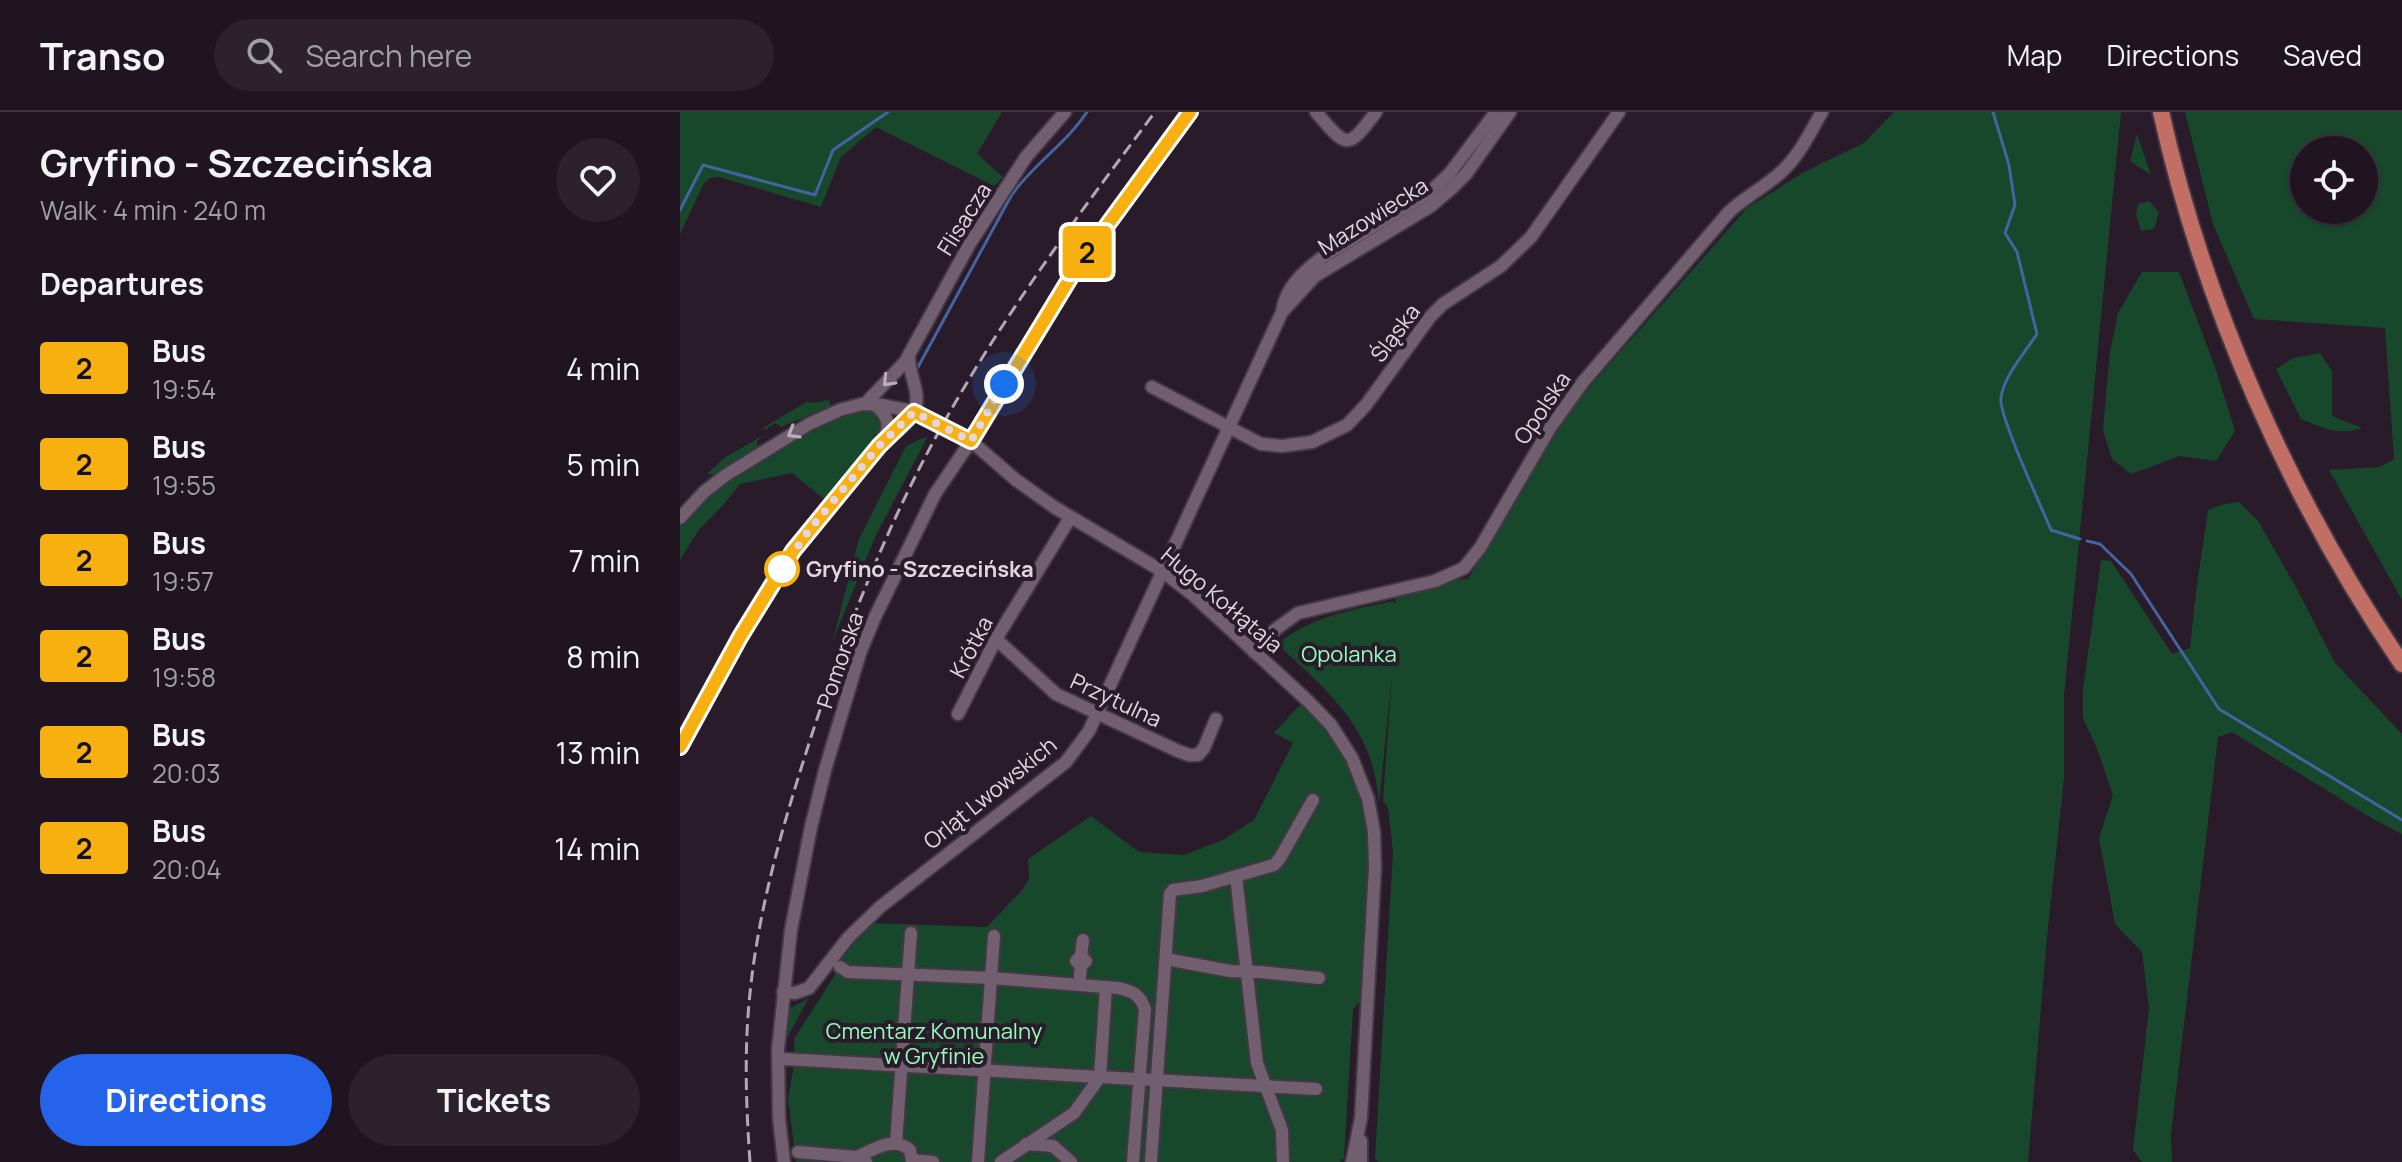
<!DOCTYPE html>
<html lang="en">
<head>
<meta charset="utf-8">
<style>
  :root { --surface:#1f141f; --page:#2c212c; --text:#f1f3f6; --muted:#a19ea4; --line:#3c333d; --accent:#2563eb }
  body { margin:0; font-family:Manrope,sans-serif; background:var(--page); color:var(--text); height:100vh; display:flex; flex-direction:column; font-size:30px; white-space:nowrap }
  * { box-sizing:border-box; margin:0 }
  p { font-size:26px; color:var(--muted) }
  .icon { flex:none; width:44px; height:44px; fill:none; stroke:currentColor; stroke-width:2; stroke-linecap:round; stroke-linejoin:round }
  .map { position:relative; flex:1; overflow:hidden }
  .panel { display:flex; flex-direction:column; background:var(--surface); width:680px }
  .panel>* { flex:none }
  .badge { padding:0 16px; border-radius:6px; font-size:28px; line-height:52px }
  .tools { position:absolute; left:1610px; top:24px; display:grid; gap:16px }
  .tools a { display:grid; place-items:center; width:88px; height:88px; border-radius:50%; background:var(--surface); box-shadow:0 2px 6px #0004,0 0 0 2px var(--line); font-size:40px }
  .you { position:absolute; width:40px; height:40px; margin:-20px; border:6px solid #fff; border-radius:50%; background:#1a73e8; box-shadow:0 0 0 12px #1a73e833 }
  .map>.badge { position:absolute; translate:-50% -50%; box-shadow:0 0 0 4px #fff }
  h2 { padding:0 40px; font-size:30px; line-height:72px }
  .round { display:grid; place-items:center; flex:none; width:84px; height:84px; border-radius:42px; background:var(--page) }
  .overview { display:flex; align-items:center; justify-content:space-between; height:136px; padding:0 40px }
  h1 { font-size:38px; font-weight:700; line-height:60px }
  .button { display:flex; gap:16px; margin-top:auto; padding:16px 40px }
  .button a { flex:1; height:92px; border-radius:48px; background:var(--accent); color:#fff; font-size:32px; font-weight:700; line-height:92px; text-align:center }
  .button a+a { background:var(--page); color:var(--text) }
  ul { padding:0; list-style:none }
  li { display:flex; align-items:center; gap:24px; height:96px; padding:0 40px }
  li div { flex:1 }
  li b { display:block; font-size:30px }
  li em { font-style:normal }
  li .badge { min-width:88px; font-weight:700; text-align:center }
  header { display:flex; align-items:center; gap:48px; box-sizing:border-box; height:112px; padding:0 40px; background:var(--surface); border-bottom:2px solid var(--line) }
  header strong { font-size:38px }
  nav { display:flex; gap:44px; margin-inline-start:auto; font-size:28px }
  .search { width:560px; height:72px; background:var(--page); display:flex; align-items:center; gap:20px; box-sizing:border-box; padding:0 28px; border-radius:44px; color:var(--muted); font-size:30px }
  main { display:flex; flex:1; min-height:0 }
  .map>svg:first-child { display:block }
</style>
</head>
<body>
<header>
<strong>Transo</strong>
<div class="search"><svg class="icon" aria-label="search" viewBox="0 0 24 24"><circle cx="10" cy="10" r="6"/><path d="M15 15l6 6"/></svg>Search here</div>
<nav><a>Map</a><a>Directions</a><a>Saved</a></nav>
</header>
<main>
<section class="panel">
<div class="overview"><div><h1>Gryfino - Szczecińska</h1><p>Walk · 4 min · 240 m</p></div><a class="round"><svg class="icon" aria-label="heart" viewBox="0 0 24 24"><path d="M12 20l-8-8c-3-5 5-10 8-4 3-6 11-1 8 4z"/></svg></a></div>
<h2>Departures</h2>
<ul>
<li><span class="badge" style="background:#f8b010;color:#111">2</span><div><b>Bus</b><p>19:54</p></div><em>4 min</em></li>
<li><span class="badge" style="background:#f8b010;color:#111">2</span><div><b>Bus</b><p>19:55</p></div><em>5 min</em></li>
<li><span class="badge" style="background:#f8b010;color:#111">2</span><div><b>Bus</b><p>19:57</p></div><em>7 min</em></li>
<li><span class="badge" style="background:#f8b010;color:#111">2</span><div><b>Bus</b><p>19:58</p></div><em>8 min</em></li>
<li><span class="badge" style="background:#f8b010;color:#111">2</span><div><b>Bus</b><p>20:03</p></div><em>13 min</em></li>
<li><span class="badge" style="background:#f8b010;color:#111">2</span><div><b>Bus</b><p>20:04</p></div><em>14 min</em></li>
</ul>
<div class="button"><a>Directions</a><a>Tickets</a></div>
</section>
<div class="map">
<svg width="1722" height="1050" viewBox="0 0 1722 1050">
  <rect width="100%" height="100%" fill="#291b29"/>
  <!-- green -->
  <g fill="#18482c" fill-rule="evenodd">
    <path d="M0 0H322L297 42 323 65 314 74 196 15 161 45 141 95 39 65 30 66 24 71 0 122Z"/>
    <path d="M1214 0H1441L1384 584V666L1366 835 1348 1050H700L695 1047 713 740 708 696 703 688 712 563 699 692C694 616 650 581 597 532 633 504 671 498 714 489L715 493 716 486 775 468 788 467 880 315 903 282 1067 96 1124 60 1184 31Z"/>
    <path d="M1505 0H1722V488L1649 358 1700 355 1714 347 1705 216 1574 207 1533 112ZM1624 38H1684V98H1624Z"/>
    <path d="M1457 22 1471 63 1450 49Z"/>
    <path d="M1469 89 1479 100 1474 117 1461 119 1456 103 1458 92Z"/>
    <path d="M1462 160H1499L1535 255 1555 319 1536 349 1500 344 1451 362 1432 347 1423 318 1430 240 1438 201Z"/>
    <path d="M1640 241 1652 259V304L1682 316C1659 324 1643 316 1621 307L1596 257 1613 246Z"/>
    <path d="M149 288 151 294 101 315 96 311 84 318 83 316 128 289 130 291Z"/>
    <path d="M189 297 199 302 204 316 154 376H152L153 378 145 388 112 361 60 372 45 391 18 419 0 448V413L41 372 114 326 115 328 144 312 167 303 166 300Z"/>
    <path d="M84 323 76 330 78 333 81 331 64 346 37 363 27 362 44 346Z"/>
    <path d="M248 324 195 425 152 531 179 427 226 334Z"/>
    <path d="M1559 390 1578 409 1617 477 1655 551 1722 622V722L1693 707 1552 620 1538 625 1491 1022 1492 1050H1462L1453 1038 1469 896 1462 840 1435 812 1419 726 1433 683 1416 634 1403 606V577L1421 448 1431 449 1492 542 1510 536 1516 480 1528 398 1544 392Z"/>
    <path d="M623 592C638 609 653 626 664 646 703 716 686 810 682 887L673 897 664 1046 659 1050H116L108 987 115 947 114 927 160 855 161 843 192 811 307 815 343 777 349 767 348 747 411 704 459 740 504 743 543 728 574 708 613 631 594 621 617 596Z"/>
    <path d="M129 886 108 924 106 927 110 896Z"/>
  </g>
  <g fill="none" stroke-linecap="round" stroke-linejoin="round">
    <!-- stream -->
    <g stroke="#4463a1" stroke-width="3">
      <path d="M1313 0 1329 53 1335 93 1325 121 1337 140 1357 222C1346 239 1323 265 1321 286 1318 302 1362 396 1371 418L1400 427"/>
      <path d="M0 98 23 53 135 83 153 38 208 0"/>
      <path d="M237 257 331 84C352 53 386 32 407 0"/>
      <path d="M1407 429 1420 432 1451 462 1539 597 1722 708"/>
    </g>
    <defs>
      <g id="minor">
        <path d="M636 0C667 36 667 39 696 0"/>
        <path d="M604 198 635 164 751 94 771 77 786 62 830 0"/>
        <path d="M472 275 581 332 602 334 632 330 667 313 686 293 750 205 763 192 821 154 851 125 939 0"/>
        <path d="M185 292 225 250 289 133 346 45 385 0"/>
        <path d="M195 293C208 303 211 314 203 328"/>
        <path d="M0 406 24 380 46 363 129 312 160 298 182 292 201 293 227 298 256 310 291 329 336 368 374 395 482 459 513 483 628 589 651 613 672 646 688 687 694 720 695 755 681 1006 672 1050"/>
        <path d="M316 527 376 582 498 639 509 643H518L524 636 536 607"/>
        <path d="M574 540 596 517 618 501 755 469 784 456 800 436 870 316 903 270 1049 100C1065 85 1083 76 1099 62 1119 45 1129 22 1142 0"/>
        <path d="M278 602 316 527 390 406"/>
        <path d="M0 635C37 564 75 490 123 426 147 395 172 365 197 336 208 324 229 313 235 297 241 279 228 262 229 244"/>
        <path d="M556 764 577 951 602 1018 603 1050"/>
        <path d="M401 844 403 828"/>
        <path d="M486 847 550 859 580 860 639 866"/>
        <path d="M160 855 168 860 311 866 438 876C453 879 460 883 465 897L453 1050"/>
        <path d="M399 873 401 854 406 849 401 844 396 849 401 854"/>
        <path d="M426 875 420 965 636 977"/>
        <path d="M103 880 115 881 129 876 168 826 200 795 386 650 409 619 602 200C605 175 625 158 644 144L749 81 770 61 816 0"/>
        <path d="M104 947 420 965"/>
        <path d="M681 1029V1050"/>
        <path d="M216 1031 231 821"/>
        <path d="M346 1032 373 1034 391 1050"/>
        <path d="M118 1040 177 1045 186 1050"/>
        <path d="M177 1045C195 1037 213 1024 230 1038L232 1050"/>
        <path d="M232 1048 253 1050"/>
        <path d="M471 1049 490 782 493 778 522 774 594 753 600 746 633 688"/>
        <path d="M104 1050 99 1006 98 937 111 818 131 715 145 658 180 541 195 505 255 382 299 317 329 263 408 138 510 0"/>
        <path d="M298 1050 314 824"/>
        <path d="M321 1050 394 1001 420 965"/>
      </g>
      <path id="major" d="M1481 0C1524 193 1611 389 1722 552"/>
    </defs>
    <!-- minor casing -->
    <use href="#minor" stroke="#443744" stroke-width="16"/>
    <!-- major casing -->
    <use href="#major" stroke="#443744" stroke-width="20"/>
    <!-- minor -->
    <use href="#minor" stroke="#715f70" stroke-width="12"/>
    <!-- major -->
    <use href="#major" stroke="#c16e65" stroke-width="16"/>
    <!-- rail -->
    <path stroke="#b2a7b2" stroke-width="3" stroke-dasharray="12 6" stroke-linecap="butt" d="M70 1050C66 994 64 937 70 881 79 792 105 706 132 622 168 513 210 405 267 305 328 197 401 99 475 0"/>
  </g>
  <!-- one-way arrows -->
  <defs><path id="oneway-chevron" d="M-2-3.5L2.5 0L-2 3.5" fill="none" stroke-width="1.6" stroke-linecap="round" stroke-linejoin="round" transform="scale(2)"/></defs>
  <g stroke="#baadb9">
    <use href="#oneway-chevron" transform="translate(208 269) rotate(134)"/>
    <use href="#oneway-chevron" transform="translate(113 321) rotate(149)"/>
  </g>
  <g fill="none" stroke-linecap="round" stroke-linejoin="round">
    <defs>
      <path id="line" d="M0 635 60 525 113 439 199 334 234 300 291 329 398 153 510 0"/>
    </defs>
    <!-- line casing -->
    <use href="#line" stroke="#fff" stroke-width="18"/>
    <!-- line -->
    <use href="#line" stroke="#f8b010" stroke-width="12"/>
    <!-- walk -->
    <path stroke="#e2d7e1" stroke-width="8" stroke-dasharray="0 14.4" d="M102 457 130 417 199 334 234 300 291 329 324 272"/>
  </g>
  <!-- markers -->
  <circle fill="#fff" stroke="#f8b010" stroke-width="4" cx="102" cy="457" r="16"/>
  <g text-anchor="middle" stroke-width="8" stroke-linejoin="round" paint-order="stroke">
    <!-- street labels -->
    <g font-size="22" fill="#e2d7e1" stroke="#291b29">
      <text transform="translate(693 104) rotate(-32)" y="8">Mazowiecka</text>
      <text transform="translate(284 107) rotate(-58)" y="8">Flisacza</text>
      <text transform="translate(715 221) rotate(-53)" y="8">Śląska</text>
      <text transform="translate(862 296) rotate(-56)" y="8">Opolska</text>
      <text transform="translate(542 488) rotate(40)" y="8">Hugo Kołłątaja</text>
      <text transform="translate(291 535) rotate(-62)" y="8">Krótka</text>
      <text transform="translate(160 548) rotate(-71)" y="8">Pomorska</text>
      <text transform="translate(436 588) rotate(25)" y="8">Przytulna</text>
      <text transform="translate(310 681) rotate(-39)" y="8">Orląt Lwowskich</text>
    </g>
    <!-- stop labels -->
    <g font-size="22" font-weight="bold" fill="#e2d7e1" stroke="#291b29" text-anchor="start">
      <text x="126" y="465">Gryfino - Szczecińska</text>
    </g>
    <!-- park labels -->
    <g font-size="22" fill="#93fdbb" stroke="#291b29">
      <text x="669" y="550">Opolanka</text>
      <text x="254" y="927">Cmentarz Komunalny<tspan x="254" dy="25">w Gryfinie</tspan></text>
    </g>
  </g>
</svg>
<div class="tools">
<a><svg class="icon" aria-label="locate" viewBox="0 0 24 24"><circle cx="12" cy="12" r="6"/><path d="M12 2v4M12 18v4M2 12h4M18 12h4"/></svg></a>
</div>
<div class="you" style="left:324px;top:272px"></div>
<b class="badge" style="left:407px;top:140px;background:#f8b010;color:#111">2</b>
</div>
</main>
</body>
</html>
